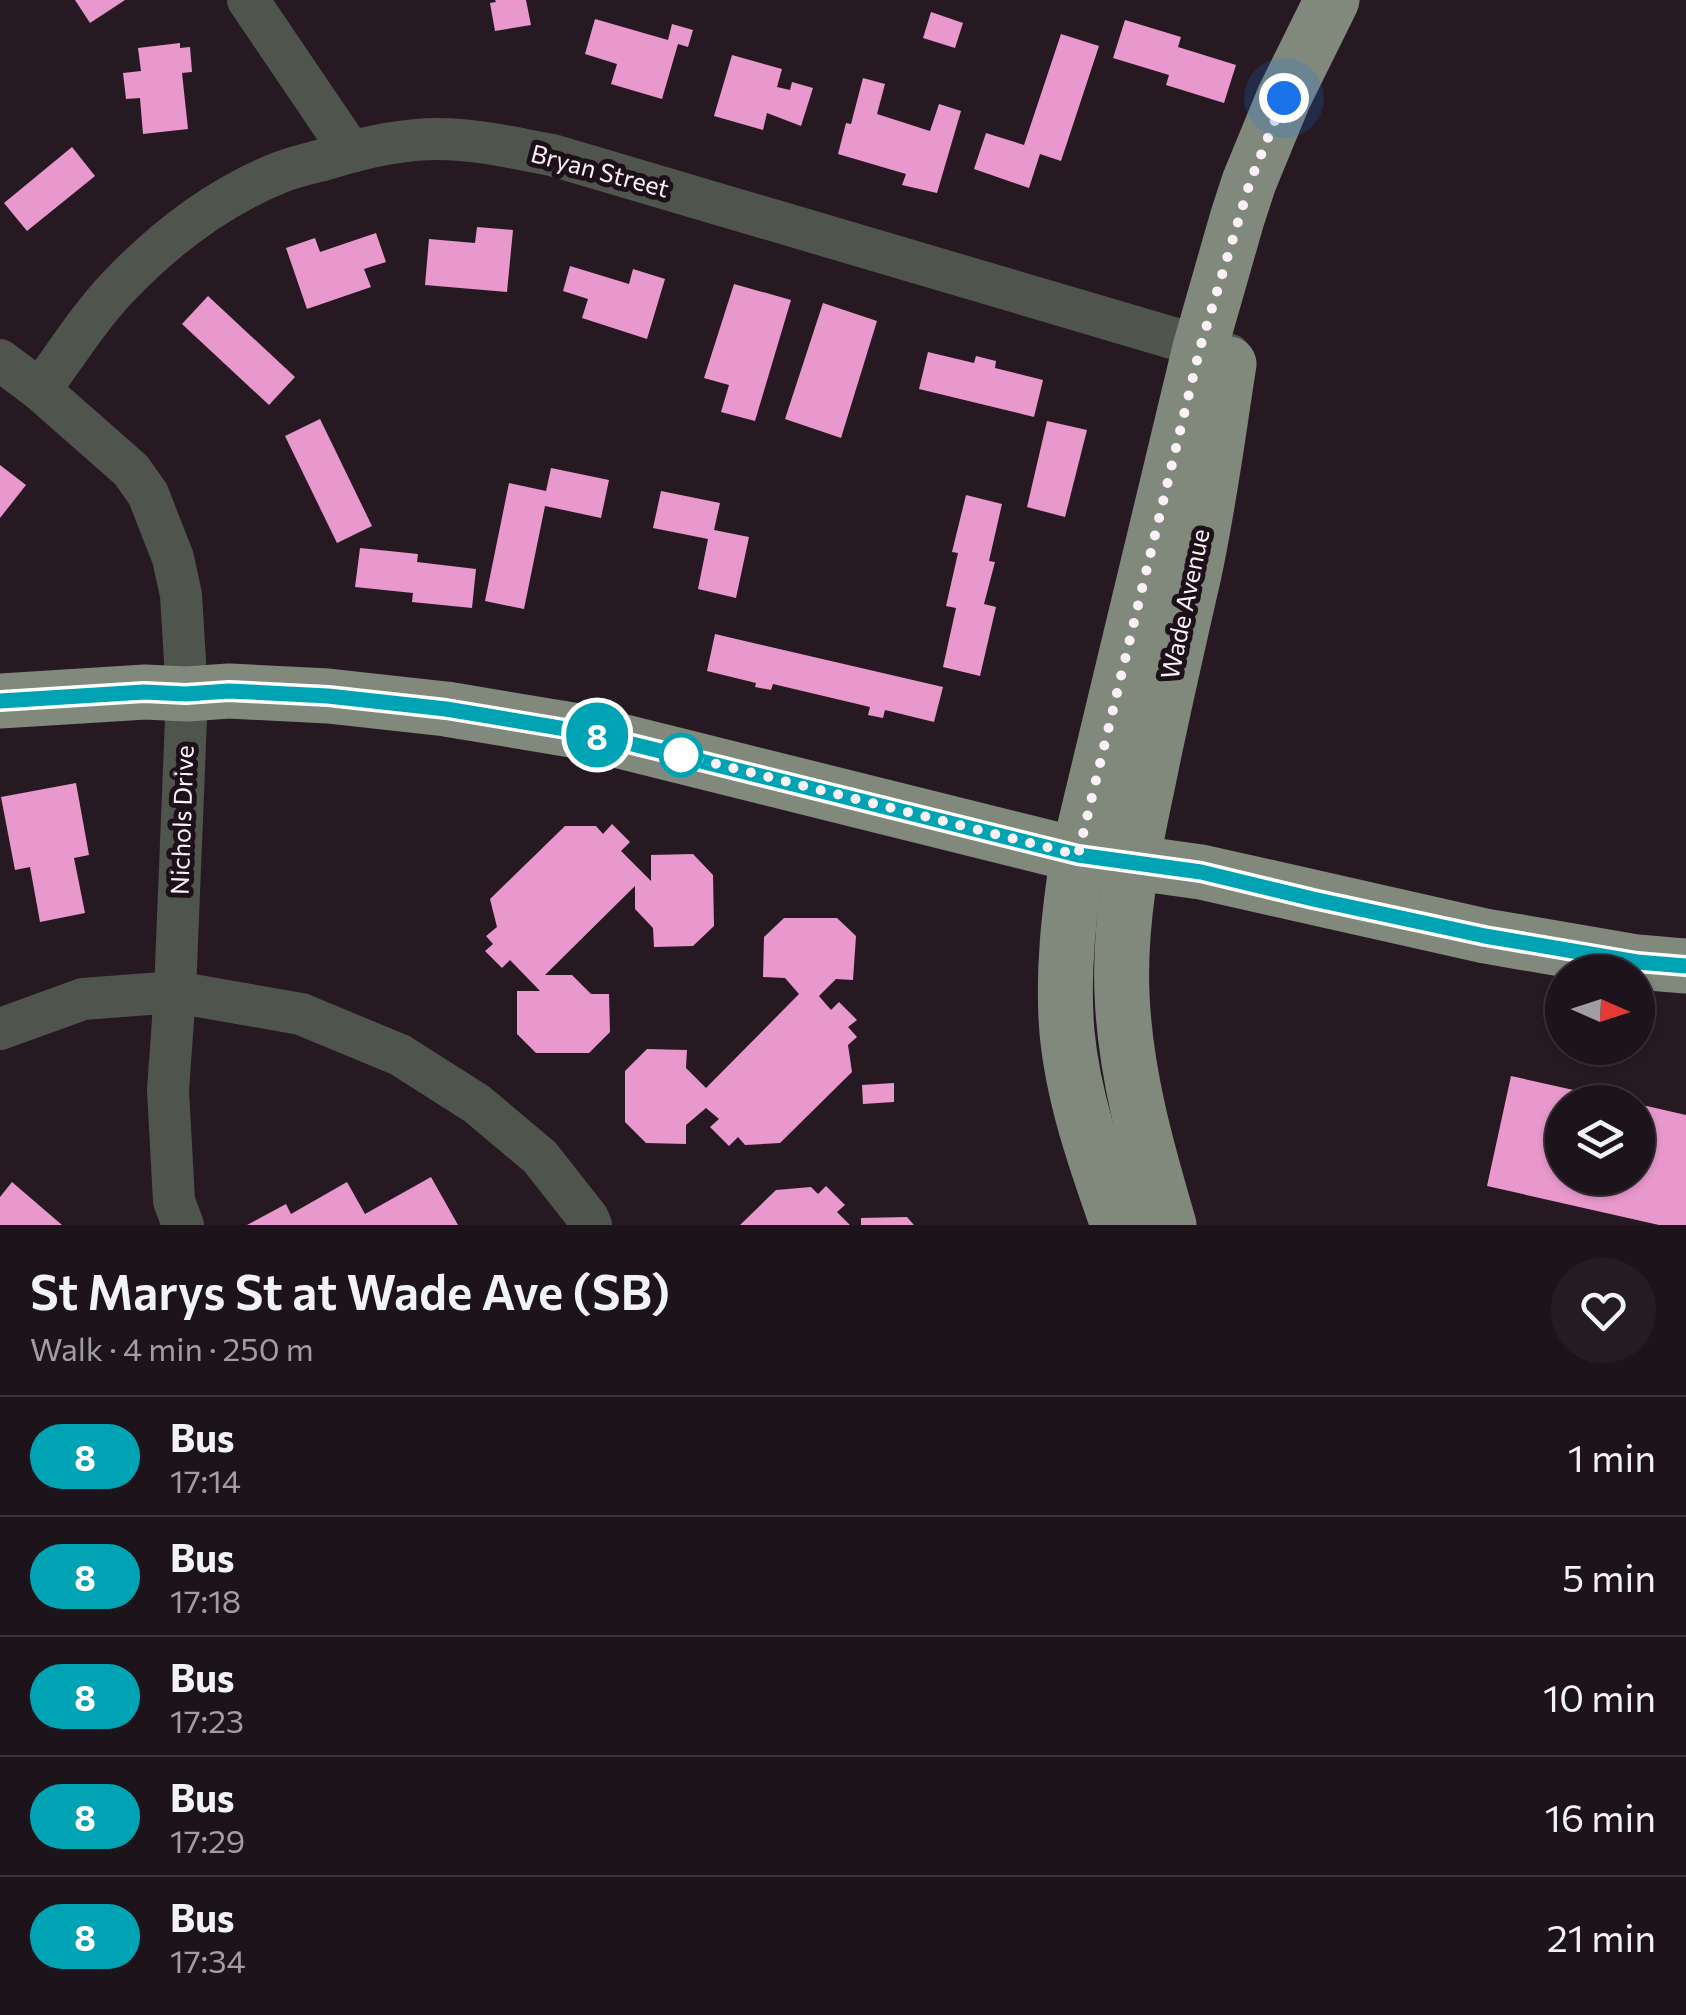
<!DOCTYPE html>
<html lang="en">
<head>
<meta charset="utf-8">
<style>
  :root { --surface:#1d131a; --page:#251c23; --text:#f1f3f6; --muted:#a09ea2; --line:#3b3239 }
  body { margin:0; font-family:Commissioner,sans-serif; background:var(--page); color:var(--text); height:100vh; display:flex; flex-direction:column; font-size:38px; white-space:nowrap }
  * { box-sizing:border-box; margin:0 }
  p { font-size:32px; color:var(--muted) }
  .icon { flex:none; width:55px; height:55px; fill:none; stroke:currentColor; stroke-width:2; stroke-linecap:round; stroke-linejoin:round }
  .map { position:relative; height:1225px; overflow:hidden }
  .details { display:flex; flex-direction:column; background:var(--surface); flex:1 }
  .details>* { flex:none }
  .badge { padding:0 20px; border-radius:32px; font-size:35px; line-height:65px }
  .needle { width:65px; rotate:93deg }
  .controls { position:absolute; left:1545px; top:955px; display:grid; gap:20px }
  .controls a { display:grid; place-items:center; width:110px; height:110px; border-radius:50%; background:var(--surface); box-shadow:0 2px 8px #0004,0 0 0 2px var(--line); font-size:50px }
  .you { position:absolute; width:50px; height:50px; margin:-25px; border:8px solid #fff; border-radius:50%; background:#1a73e8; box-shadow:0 0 0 15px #1a73e833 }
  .map>.badge { position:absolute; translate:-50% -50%; box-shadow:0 0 0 5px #fff }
  .round { display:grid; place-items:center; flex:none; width:105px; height:105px; border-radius:52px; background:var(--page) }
  .overview { display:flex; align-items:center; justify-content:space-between; height:170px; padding:0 30px }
  h1 { font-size:48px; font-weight:600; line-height:75px }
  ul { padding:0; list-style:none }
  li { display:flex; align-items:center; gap:30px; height:120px; padding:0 30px; border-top:2px solid var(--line) }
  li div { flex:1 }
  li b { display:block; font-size:38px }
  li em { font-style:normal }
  li .badge { min-width:110px; font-weight:700; text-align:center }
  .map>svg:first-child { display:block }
</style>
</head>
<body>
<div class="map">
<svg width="1686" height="1225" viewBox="0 0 1686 1225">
  <rect width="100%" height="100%" fill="#271922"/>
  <!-- building -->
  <g fill="#e898cc">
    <path d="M75 0H125L90 23Z"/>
    <path d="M495 0H526L531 25 495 31 490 3 496 2Z"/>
    <path d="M931 12 963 23 955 48 923 38Z"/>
    <path d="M595 19 668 40 672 24 693 30 688 47 678 44 662 99 611 84 617 64 585 54Z"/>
    <path d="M1125 20 1181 37 1178 47 1236 65 1224 103 1166 85 1169 75 1113 58Z"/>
    <path d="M1061 34 1099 46 1061 161 1040 154 1029 188 974 169 986 133 1024 145Z"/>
    <path d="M180 43V48L190 47 192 72 182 73 188 129 143 134 140 98 126 99 123 73 141 71 138 48Z"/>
    <path d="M732 55 782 69 777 87 790 90 792 82 813 88 801 126 767 113 763 130 714 116Z"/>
    <path d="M863 78 885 84 877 114 930 131 939 104 961 111 937 193 902 185 906 174 838 154 846 123 851 124Z"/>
    <path d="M72 147 95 176 27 231 4 203Z"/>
    <path d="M477 227 513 230 507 292 425 285 429 239 475 243Z"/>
    <path d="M376 233 386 262 364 269 371 287 307 309 286 248 315 238 320 252Z"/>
    <path d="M570 266 629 284 633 269 665 279 647 339 582 318 588 299 563 291Z"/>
    <path d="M734 284 791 300 755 421 721 412 729 385 704 378Z"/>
    <path d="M208 296 295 377 269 405 182 324Z"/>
    <path d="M823 303 877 321 841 438 785 419Z"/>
    <path d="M928 352 974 363 976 356 996 361 995 368 1043 380 1034 417 919 389Z"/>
    <path d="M320 419 372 526 337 543 285 436Z"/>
    <path d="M1047 421 1087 430 1065 517 1027 507Z"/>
    <path d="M0 465 26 485 0 518Z"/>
    <path d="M551 468 609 480 601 518 545 506 524 609 485 601 509 483 546 491Z"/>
    <path d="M661 491 720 503 714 530 749 537 736 598 698 589 708 539 653 528Z"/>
    <path d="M966 495 1002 504 989 561 995 562 984 604 996 607 980 676 943 667 956 608 946 606 958 553 952 552Z"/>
    <path d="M360 548 418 554 417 562 476 569 472 608 412 602 413 593 355 587Z"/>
    <path d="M715 634 943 687 934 722 885 710 883 718 868 715 870 707 773 684 771 690 755 687 756 683 707 671Z"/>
    <path d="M76 783 89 855 74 858 85 913 40 922 30 867 15 870 1 797Z"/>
    <path d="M612 824 630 842 621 851 651 881V855L693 854 713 875 714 926 693 946 654 947 653 928 635 909V886L545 975H572L591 994H609L610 1032 589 1053H536L517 1034V991H540L510 960 502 968 485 951 493 944 486 936 497 927 490 899 565 826H596L603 834Z"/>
    <path d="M784 918H837L856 936 853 980 836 979 819 996 831 1010 839 1002 857 1020 848 1027 857 1037 848 1045 852 1072 780 1143 745 1145 738 1137 729 1146 710 1127 719 1119 706 1108 686 1125V1144L646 1143 625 1122V1071L647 1049 687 1050 686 1068 706 1088 799 994 785 978 763 977 764 937Z"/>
    <path d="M1511 1076 1623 1101 1562 1102V1178H1638V1104L1686 1115V1225H1659L1487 1186Z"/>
    <path d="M894 1083V1102L863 1104 862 1085Z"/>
    <path d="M431 1177 458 1225H247L286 1204 291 1214 347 1182 365 1214Z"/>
    <path d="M12 1182 62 1225H0V1197Z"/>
    <path d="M826 1186 845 1205 837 1212 850 1225H740L776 1190 811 1187 818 1194Z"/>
    <path d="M907 1217 914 1225H861V1218Z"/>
  </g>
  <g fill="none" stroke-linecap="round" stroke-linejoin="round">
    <!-- minor -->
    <g stroke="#4f544d" stroke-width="42">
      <path d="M248 0 351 152"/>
      <path d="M0 360 40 390 131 470 148 494 173 558 181 595 187 694 175 992 168 1090 174 1201 183 1225"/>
      <path d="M40 390C65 356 90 316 119 286 164 239 220 196 281 172 297 166 316 162 333 157 366 147 402 139 438 139 476 139 514 148 552 155L1230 355"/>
      <path d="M0 1029 83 999 175 992 301 1014 400 1055 477 1104 540 1157 588 1218 591 1225"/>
    </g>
    <!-- major -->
    <g stroke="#80897c" stroke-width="55">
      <path d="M0 701 145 692 187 694 229 691 328 696 446 709 584 732 1078 855 1201 872 1485 936 1637 962 1686 966"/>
      <path d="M1118 1225C1096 1162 1073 1098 1067 1032 1062 973 1069 913 1078 855L1200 348 1237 219 1249 182 1284 97 1332 0"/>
      <path d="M1169 1225C1147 1150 1125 1073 1122 994 1119 923 1133 852 1148 783 1162 713 1178 644 1194 574 1209 505 1218 434 1229 364"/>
    </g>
  </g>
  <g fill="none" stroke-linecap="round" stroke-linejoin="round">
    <defs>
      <path id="line" d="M0 701 144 692 186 694 229 691 328 696 446 709 584 732 1078 855 1201 872 1313 899 1485 936 1637 962 1686 966"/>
    </defs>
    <!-- line casing -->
    <use href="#line" stroke="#fff" stroke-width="22"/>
    <!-- line -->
    <use href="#line" stroke="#00a3b4" stroke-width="15"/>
    <!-- walk -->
    <path stroke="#fbf1f7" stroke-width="10" stroke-dasharray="0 18" d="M681 755 1078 855 1200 348 1250 182 1284 98"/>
  </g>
  <!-- markers -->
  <circle fill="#fff" stroke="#00a3b4" stroke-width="5" cx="681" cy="755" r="20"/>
  <g text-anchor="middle" stroke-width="10" stroke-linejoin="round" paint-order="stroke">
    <!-- street labels -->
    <g font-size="25" fill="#fbf1f7" stroke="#1d1018">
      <text transform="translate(600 171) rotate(15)" y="9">Bryan Street</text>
      <text transform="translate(1185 604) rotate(-78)" y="9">Wade Avenue</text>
      <text transform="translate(182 820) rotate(-88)" y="9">Nichols Drive</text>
    </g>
  </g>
</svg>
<div class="controls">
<a><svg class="needle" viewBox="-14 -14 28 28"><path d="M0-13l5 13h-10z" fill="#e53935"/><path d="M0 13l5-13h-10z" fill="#a09ea2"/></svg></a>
<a><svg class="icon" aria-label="layers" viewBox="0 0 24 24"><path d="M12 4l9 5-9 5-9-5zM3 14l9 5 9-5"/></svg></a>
</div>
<div class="you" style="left:1284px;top:98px"></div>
<b class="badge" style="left:597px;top:735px;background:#00a3b4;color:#fff">8</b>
</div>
<section class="details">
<div class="overview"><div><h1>St Marys St at Wade Ave (SB)</h1><p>Walk · 4 min · 250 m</p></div><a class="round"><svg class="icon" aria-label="heart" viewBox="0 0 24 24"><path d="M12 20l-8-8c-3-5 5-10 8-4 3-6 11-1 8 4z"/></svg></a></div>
<ul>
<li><span class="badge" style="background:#00a3b4;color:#fff">8</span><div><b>Bus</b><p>17:14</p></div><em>1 min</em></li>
<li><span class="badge" style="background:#00a3b4;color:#fff">8</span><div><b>Bus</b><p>17:18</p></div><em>5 min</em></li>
<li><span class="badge" style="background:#00a3b4;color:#fff">8</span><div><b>Bus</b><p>17:23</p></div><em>10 min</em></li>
<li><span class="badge" style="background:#00a3b4;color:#fff">8</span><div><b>Bus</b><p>17:29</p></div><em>16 min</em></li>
<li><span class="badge" style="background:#00a3b4;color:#fff">8</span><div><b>Bus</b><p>17:34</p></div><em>21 min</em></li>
</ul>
</section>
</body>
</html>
